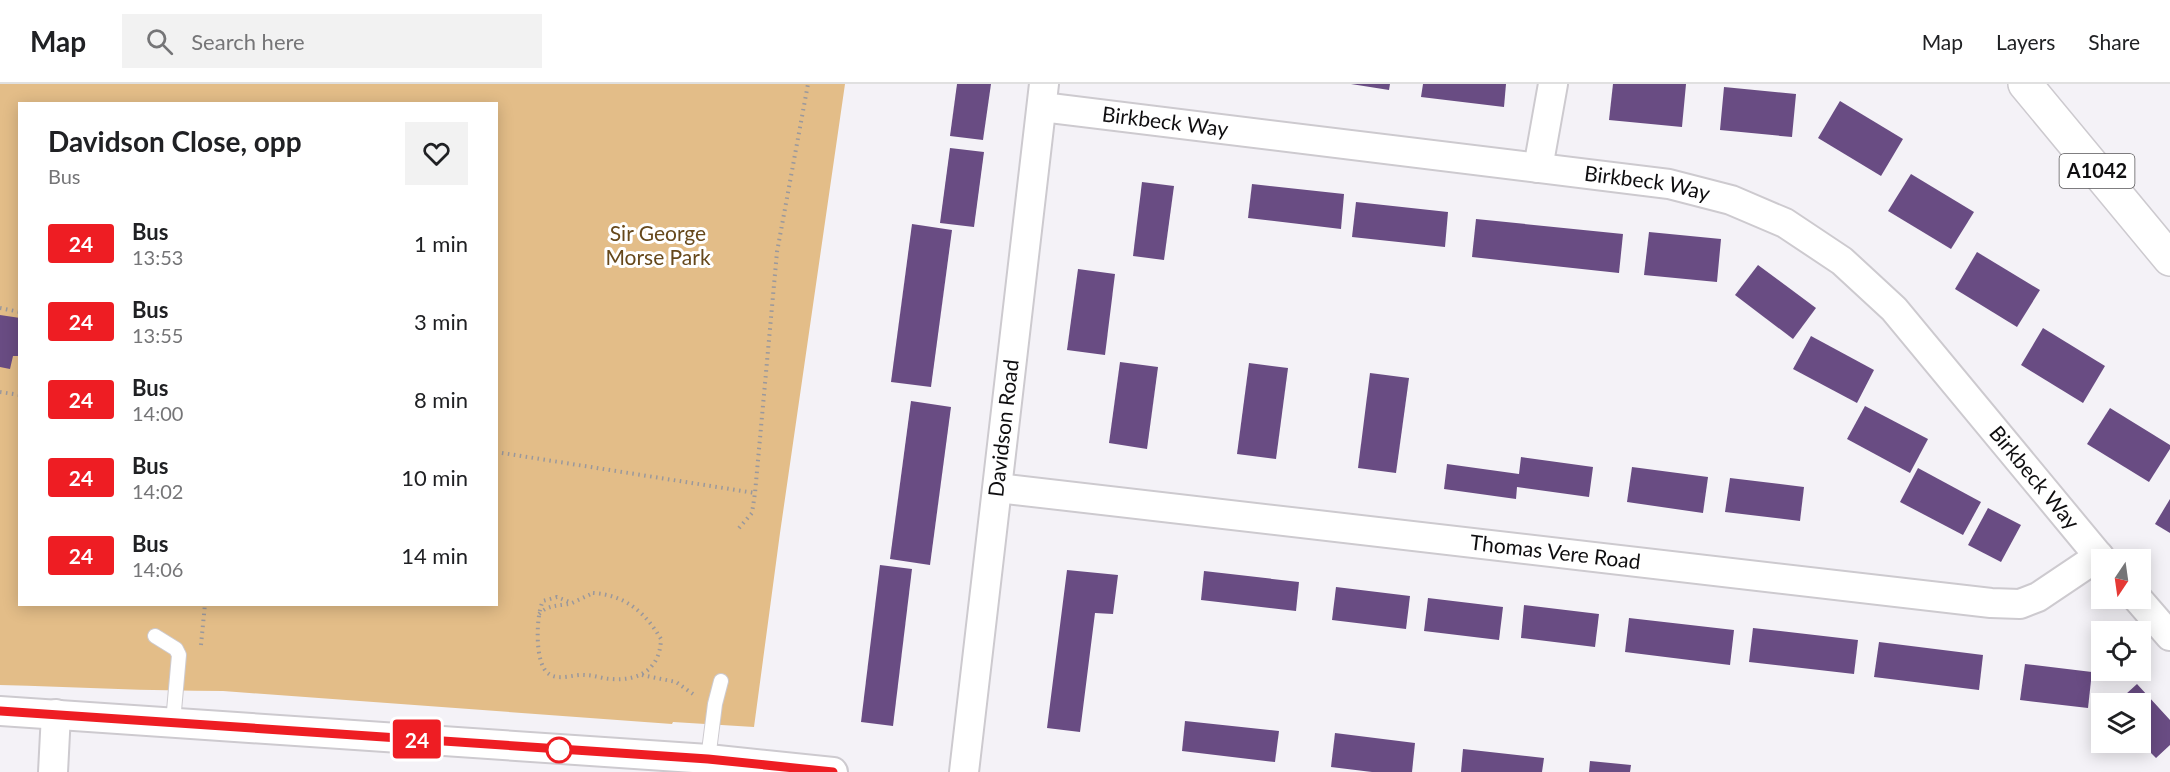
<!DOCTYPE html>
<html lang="en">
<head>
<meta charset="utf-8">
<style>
  :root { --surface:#fff; --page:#f2f2f2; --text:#202124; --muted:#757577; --line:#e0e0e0 }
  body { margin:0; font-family:Lato,sans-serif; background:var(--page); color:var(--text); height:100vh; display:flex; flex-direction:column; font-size:22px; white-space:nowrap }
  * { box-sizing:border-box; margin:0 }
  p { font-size:20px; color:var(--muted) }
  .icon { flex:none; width:33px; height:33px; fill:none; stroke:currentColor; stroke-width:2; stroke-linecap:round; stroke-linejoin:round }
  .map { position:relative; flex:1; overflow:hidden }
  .details { position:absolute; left:18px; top:18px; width:480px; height:504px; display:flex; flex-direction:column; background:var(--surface); border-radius:0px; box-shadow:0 3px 15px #0003 }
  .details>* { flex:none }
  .badge { padding:0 12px; border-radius:4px; font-size:21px; line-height:39px }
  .needle { width:39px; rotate:193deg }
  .tools { position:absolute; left:2091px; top:465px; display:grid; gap:12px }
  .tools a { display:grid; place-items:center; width:60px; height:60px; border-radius:0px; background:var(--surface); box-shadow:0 3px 15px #0003; font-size:30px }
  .map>.badge { position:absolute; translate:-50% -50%; box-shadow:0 0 0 3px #fff }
  .round { display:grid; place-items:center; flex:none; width:63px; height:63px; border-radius:0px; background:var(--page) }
  .headline { display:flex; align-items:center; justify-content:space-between; height:102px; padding:0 30px }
  h1 { font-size:28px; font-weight:700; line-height:45px }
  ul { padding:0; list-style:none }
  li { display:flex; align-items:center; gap:18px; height:78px; padding:0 30px }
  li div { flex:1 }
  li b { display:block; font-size:22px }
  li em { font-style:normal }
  li .badge { min-width:66px; font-weight:700; text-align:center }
  header { display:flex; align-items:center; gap:36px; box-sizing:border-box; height:84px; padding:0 30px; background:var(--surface); border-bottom:2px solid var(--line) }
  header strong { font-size:28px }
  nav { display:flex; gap:33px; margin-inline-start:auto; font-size:21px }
  .search { width:420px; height:54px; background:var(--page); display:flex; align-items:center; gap:15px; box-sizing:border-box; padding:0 21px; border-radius:0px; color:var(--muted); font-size:22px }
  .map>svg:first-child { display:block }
</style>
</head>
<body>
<header>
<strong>Map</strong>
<div class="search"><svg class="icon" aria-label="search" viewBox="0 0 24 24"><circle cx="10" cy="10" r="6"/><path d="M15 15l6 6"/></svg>Search here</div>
<nav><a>Map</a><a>Layers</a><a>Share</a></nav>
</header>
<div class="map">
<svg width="2170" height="688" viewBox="0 0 2170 688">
  <rect width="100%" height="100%" fill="#f4f2f7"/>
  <!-- green -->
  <path fill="#e3bd88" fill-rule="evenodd" d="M0 0H845L780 449 754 643 673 638 672 640 223 607C149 607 74 603 0 601ZM20 20H496V520H20Z"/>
  <!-- building -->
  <g fill="#694c83">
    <path d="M957 0H991L983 56 950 52Z"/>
    <path d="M1351 0H1390L1389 6Z"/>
    <path d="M1423 0H1506L1504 23 1421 13Z"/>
    <path d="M1613 0H1686L1682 43 1609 36Z"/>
    <path d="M1724 3 1796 10 1792 53 1720 46Z"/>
    <path d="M1840 17 1903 55 1881 92 1818 54Z"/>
    <path d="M950 64 984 68 974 143 940 139Z"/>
    <path d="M1911 90 1974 128 1951 165 1888 127Z"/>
    <path d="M1142 98 1174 102 1164 176 1133 172Z"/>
    <path d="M1252 100 1344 110 1341 145 1248 134Z"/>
    <path d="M1356 118 1448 128 1445 163 1352 153Z"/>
    <path d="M1476 135 1623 150 1619 189 1472 173Z"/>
    <path d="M912 140 952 146 931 303 891 298Z"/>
    <path d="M1649 148 1721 155 1717 198 1644 191Z"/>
    <path d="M1977 168 2040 206 2017 243 1955 205Z"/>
    <path d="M1758 181 1816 224 1793 255 1735 211Z"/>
    <path d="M1078 185 1115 190 1105 271 1067 266Z"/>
    <path d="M0 231 20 234V272H13L10 285 0 283Z"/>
    <path d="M2043 244 2105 282 2083 319 2021 281Z"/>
    <path d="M1811 252 1874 286 1857 319 1793 285Z"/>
    <path d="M1120 278 1158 283 1147 365 1109 359Z"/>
    <path d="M1249 279 1288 284 1276 375 1237 370Z"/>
    <path d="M1370 289 1409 294 1396 389 1358 384Z"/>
    <path d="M911 317 951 323 930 481 890 475Z"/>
    <path d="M1865 322 1928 355 1910 389 1847 355Z"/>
    <path d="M2110 324 2170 361V365L2149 398 2087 360Z"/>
    <path d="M1521 373 1593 383 1589 413 1517 403 1516 415 1444 405 1447 380 1519 390Z"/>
    <path d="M1632 383 1708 393 1703 429 1627 418Z"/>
    <path d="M1918 384 1981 418 1963 451 1900 418Z"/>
    <path d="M1730 394 1804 403 1800 437 1725 428Z"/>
    <path d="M2170 415V449L2155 440Z"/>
    <path d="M1988 424 2021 441 2001 478 1968 461Z"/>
    <path d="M880 481 912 485 893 642 861 638Z"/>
    <path d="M1067 486 1118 491 1113 530 1095 529 1080 648 1047 644Z"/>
    <path d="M1204 487 1299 498 1296 527 1201 516Z"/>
    <path d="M1336 503 1410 512 1406 545 1332 536Z"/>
    <path d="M1428 514 1503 523 1499 556 1424 547Z"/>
    <path d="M1524 521 1599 530 1595 563 1521 554Z"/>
    <path d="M1629 534 1734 546 1730 581 1625 568Z"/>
    <path d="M1753 544 1858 556 1854 590 1749 578Z"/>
    <path d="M1879 558 1983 571 1979 606 1874 593Z"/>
    <path d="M2025 580 2092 588 2088 624 2020 616Z"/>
    <path d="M2137 600 2170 636V661L2156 674 2140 658V620H2115Z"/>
    <path d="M1185 637 1279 647 1275 678 1182 667Z"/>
    <path d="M1335 649 1415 659 1412 688H1372L1331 683Z"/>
    <path d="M1463 665 1544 674 1542 688H1461Z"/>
    <path d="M1590 677 1631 681 1630 688H1589Z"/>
  </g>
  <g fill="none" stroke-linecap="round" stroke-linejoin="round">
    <defs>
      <g id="service">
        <path d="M155 552 176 565 179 571 173 638"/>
        <path d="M708 675 715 620 721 597"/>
      </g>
      <g id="minor">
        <path id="s1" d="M1042 23 1669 100 1731 116 1785 139 1842 177 1894 225 2102 476"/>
        <path d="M1538 84 1553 0"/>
        <path id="s2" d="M998 404 1991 519 2020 520 2038 513 2099 472"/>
        <path d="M2137 514 2170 552"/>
        <path d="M0 627 708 675 833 688"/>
        <path d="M53 688 56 630"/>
        <path id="s3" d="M964 688 1044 0"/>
      </g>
      <path id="trunk" d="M2025 0 2170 175"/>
    </defs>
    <!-- service casing -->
    <use href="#service" stroke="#cdcacf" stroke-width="16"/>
    <!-- minor casing -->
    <use href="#minor" stroke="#cdcacf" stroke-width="32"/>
    <!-- trunk casing -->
    <use href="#trunk" stroke="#cdcacf" stroke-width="36"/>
    <!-- path -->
    <g stroke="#9a989c" stroke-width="4" stroke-dasharray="1.5 4.5" stroke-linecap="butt">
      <path d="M0 224 20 228"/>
      <path d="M0 308 20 311"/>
      <path d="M496 368 755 409"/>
      <path d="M739 444 752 429 755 409 777 168 808 0"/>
      <path d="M593 509C625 511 645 528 661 555 660 584 641 597 612 595 603 595 594 591 585 591 574 590 559 597 549 590 534 581 536 530 543 517L557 513 572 519Z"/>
      <path d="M539 530C548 521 557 522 568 520"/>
      <path d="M201 561 205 520"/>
      <path d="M642 591 676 598 693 610"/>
    </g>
    <!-- service -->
    <use href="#service" stroke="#fff" stroke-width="14"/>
    <!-- minor -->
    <use href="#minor" stroke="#fff" stroke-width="28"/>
    <!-- trunk -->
    <use href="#trunk" stroke="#fff" stroke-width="33"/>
  </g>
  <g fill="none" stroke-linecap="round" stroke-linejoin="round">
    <defs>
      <path id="line" d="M0 627 708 675 833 688"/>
    </defs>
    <!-- line casing -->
    <use href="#line" stroke="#fff" stroke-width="14"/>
    <!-- line -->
    <use href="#line" stroke="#ee1d23" stroke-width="9"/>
  </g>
  <!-- markers -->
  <circle fill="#fff" stroke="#ee1d23" stroke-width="3" cx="559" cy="666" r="12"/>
  <g text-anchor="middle" stroke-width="6" stroke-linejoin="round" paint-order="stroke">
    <!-- shield labels -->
    <rect fill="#fff" stroke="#575658" stroke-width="1.5" x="2059.5" y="70" width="75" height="34" rx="4.5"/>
    <g font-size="20" font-weight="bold" fill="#0f0e10">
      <text x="2097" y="94">A1042</text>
    </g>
    <!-- street labels -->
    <g font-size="21" fill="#0f0e10" stroke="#fff">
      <text dy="7" stroke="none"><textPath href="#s1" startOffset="124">Birkbeck Way</textPath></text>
      <text dy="7" stroke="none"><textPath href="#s1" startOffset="610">Birkbeck Way</textPath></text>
      <text dy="7" stroke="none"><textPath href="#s3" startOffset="346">Davidson Road</textPath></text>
      <text dy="7" stroke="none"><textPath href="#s1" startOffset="1113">Birkbeck Way</textPath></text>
      <text dy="7" stroke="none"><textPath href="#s2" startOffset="561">Thomas Vere Road</textPath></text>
    </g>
    <!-- park labels -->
    <g font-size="21" fill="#66481b" stroke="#fff">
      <text x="658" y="157">Sir George<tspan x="658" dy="24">Morse Park</tspan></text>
    </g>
  </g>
</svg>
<div class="tools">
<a><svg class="needle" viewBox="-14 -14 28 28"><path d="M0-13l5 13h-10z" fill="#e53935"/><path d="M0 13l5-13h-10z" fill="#757577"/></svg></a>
<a><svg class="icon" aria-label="locate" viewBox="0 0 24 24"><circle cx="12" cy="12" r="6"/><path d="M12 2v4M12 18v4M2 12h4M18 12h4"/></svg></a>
<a><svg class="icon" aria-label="layers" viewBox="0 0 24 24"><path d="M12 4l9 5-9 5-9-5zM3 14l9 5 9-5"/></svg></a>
</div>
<b class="badge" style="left:417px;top:655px;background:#ee1d23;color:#fff">24</b>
<section class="details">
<div class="headline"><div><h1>Davidson Close, opp</h1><p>Bus</p></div><a class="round"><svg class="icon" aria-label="heart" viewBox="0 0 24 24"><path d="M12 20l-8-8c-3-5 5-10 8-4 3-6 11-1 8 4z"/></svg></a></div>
<ul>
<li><span class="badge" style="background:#ee1d23;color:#fff">24</span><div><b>Bus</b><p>13:53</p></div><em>1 min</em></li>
<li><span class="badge" style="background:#ee1d23;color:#fff">24</span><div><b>Bus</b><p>13:55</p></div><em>3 min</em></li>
<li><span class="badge" style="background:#ee1d23;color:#fff">24</span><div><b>Bus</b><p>14:00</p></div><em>8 min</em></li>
<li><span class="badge" style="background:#ee1d23;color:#fff">24</span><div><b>Bus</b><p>14:02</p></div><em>10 min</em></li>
<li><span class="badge" style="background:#ee1d23;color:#fff">24</span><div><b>Bus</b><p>14:06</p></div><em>14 min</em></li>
</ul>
</section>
</div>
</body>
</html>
